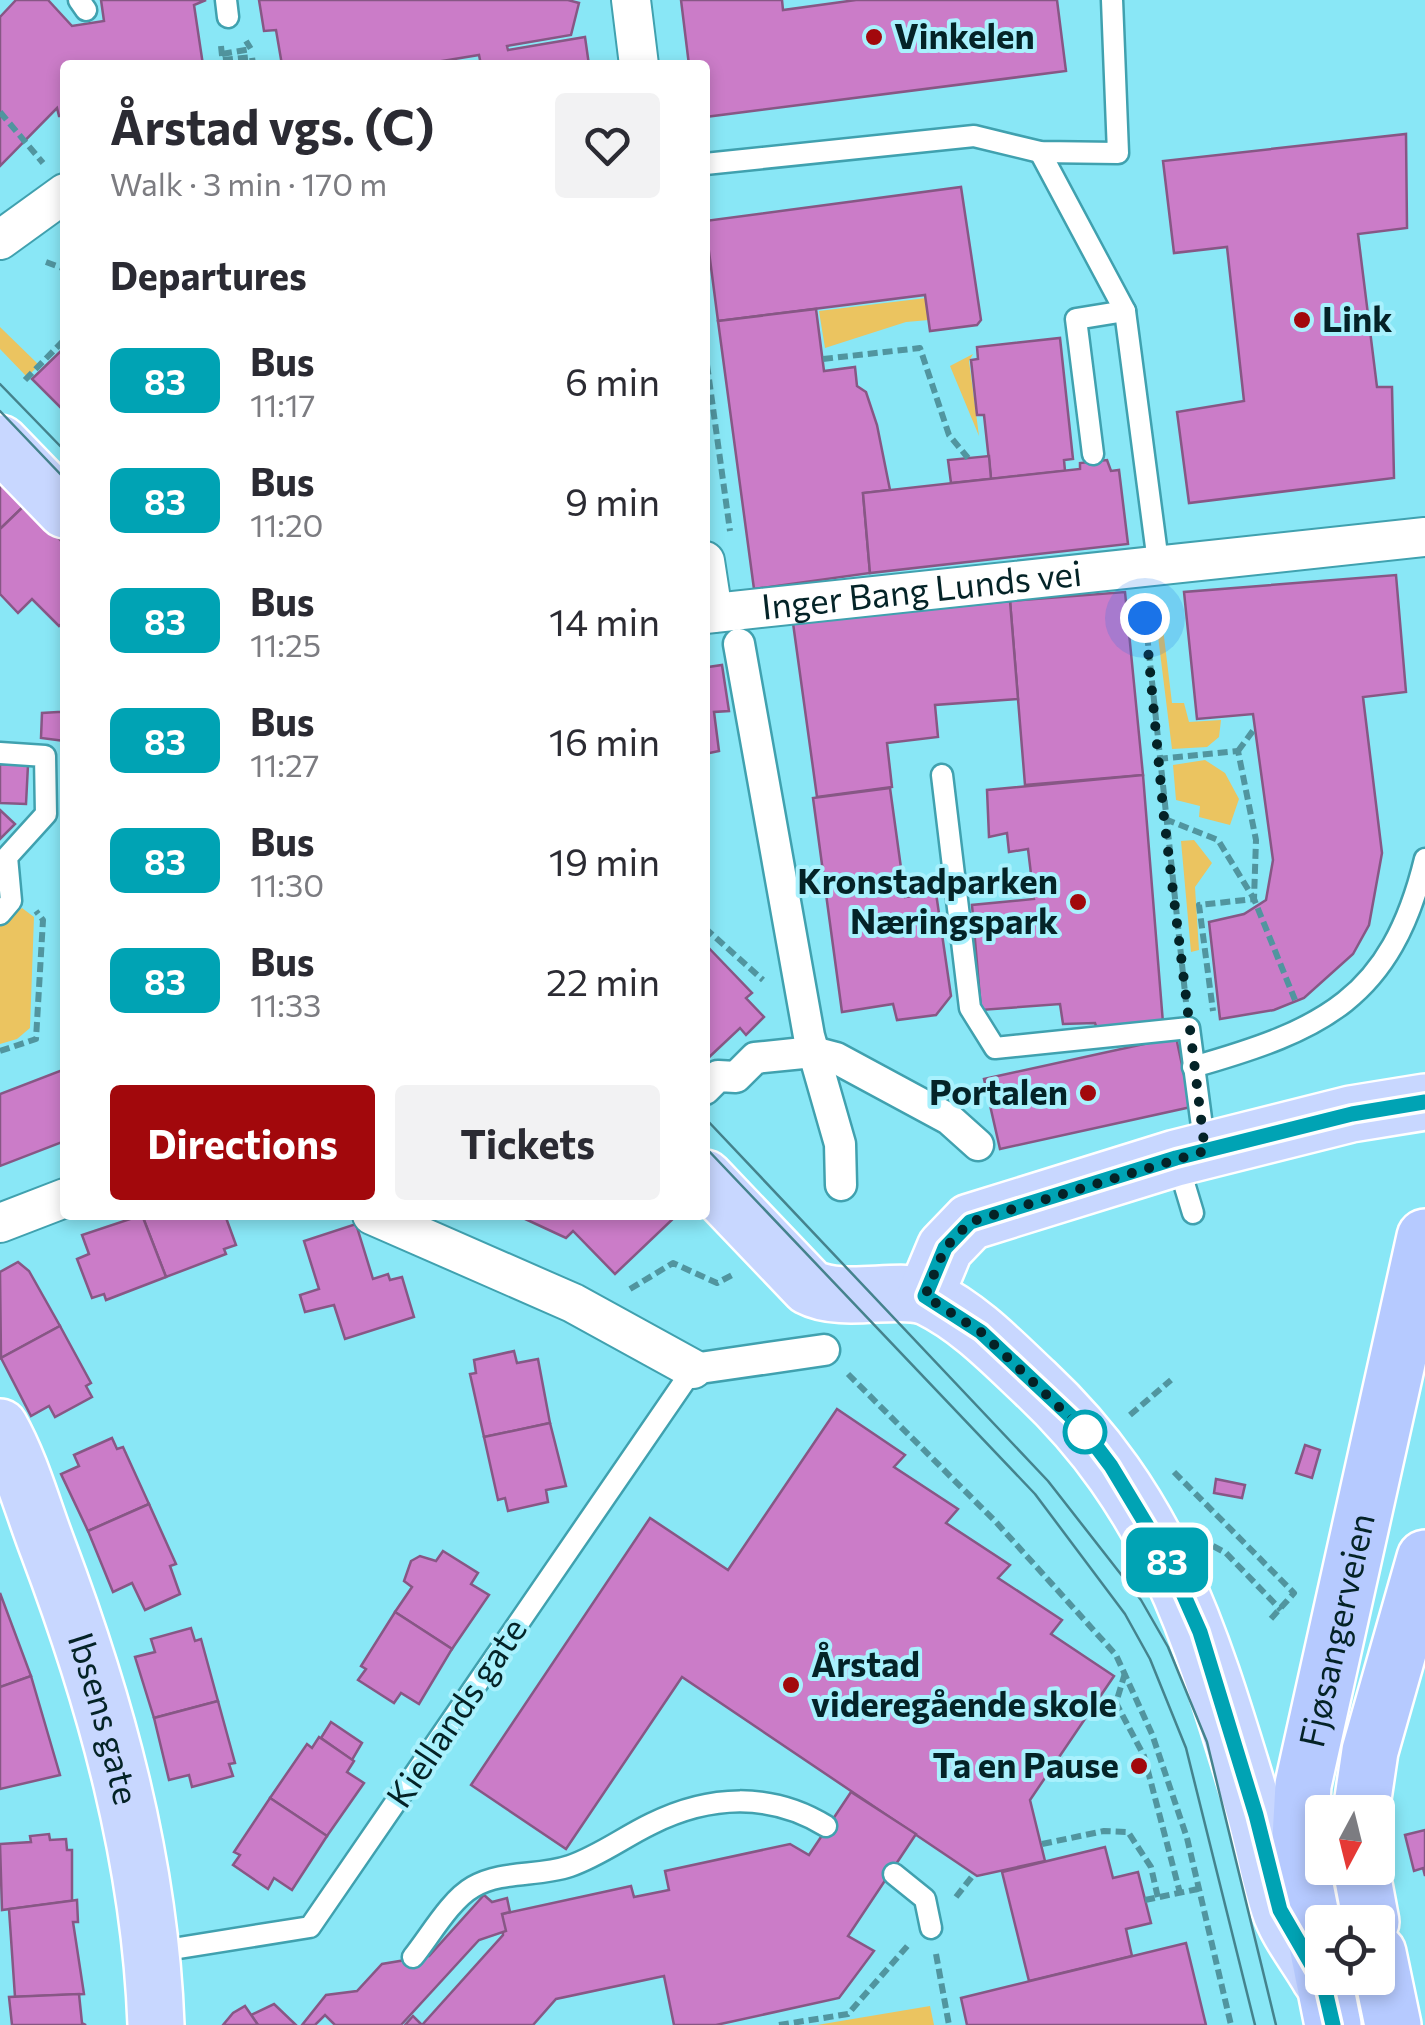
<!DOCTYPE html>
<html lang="en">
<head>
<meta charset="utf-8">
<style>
  :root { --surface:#fff; --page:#f2f2f3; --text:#2b2b33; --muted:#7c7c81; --accent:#a2080c }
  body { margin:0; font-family:Commissioner,sans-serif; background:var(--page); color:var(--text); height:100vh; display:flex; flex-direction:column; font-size:38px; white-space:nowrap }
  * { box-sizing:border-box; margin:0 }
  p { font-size:32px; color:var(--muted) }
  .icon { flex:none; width:55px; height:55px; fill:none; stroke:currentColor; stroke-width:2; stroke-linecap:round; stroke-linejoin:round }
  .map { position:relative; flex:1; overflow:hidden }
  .panel { position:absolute; left:60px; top:60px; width:650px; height:1160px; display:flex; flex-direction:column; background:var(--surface); border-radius:10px; box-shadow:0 5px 15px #0003 }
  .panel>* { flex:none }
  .badge { padding:0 20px; border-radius:15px; font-size:35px; line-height:65px }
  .needle { width:65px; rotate:187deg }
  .buttons { position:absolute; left:1305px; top:1795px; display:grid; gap:20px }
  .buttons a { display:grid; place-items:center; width:90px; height:90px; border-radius:10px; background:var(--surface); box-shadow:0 5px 15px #0003; font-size:50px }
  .you { position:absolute; width:50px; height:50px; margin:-25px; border:8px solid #fff; border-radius:50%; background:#1a73e8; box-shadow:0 0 0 15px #1a73e833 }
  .map>.badge { position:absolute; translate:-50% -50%; box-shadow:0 0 0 5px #fff }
  h2 { padding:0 50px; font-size:38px; line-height:90px }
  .round { display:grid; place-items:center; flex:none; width:105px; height:105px; border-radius:10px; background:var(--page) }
  .overview { display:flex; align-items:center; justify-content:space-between; height:170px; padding:0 50px }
  h1 { font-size:48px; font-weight:700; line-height:75px }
  .primary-button { display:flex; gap:20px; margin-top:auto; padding:20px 50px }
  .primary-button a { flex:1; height:115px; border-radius:10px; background:var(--accent); color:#fff; font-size:40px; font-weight:700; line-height:115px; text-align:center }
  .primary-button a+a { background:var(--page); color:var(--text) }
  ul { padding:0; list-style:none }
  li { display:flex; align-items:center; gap:30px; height:120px; padding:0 50px }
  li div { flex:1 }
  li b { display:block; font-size:38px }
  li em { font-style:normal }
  li .badge { min-width:110px; font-weight:700; text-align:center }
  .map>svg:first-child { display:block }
</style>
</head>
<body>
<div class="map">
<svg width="1425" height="2025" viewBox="0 0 1425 2025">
  <rect width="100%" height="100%" fill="#89e7f6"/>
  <!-- green -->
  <g fill="#ebc460">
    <path d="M926 298 929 320 906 322 825 348 819 311Z"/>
    <path d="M0 327 39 365 27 377 0 349Z"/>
    <path d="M973 354 969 361 979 436 950 366Z"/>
    <path d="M1156 620H1162L1172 703H1184L1189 722 1221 720 1219 737 1207 747 1172 749Z"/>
    <path d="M1205 760 1225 773 1239 799 1230 825 1199 817 1200 806 1176 800 1173 765Z"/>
    <path d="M1194 840 1212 863 1195 887 1199 950 1191 952 1181 841Z"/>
    <path d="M22 908 34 917 30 1028 17 1039 0 1044V925Z"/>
    <path d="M930 2006 934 2025H817Z"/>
  </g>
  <!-- building -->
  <g fill="#cb7cc8" stroke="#875785" stroke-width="2.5">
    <path d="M16 0H48L72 26 104 21 101 0H206L194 5 203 65H65V116H59L57 108 0 166V17Z"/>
    <path d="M259 0H568L579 3 571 35 507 46 508 50 585 37 589 65H481L479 55 418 65H282L276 30 264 31Z"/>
    <path d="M681 0H782L783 10 856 0H1057L1066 71 705 117V65H689Z"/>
    <path d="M1406 134 1407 228 1358 234 1377 387H1392L1394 478 1189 503 1177 412 1244 401 1227 247 1174 253 1163 161Z"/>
    <path d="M961 187 981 320 977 325 930 331 925 295 718 321 705 221Z"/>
    <path d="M816 309 824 371 855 367 857 386 866 392 877 425 890 490 863 493 870 573 754 589 718 321Z"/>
    <path d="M1060 338 1073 459 1064 460 1065 471 991 479 984 415H977L971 360 978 359 977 347Z"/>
    <path d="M65 347V412L32 379Z"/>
    <path d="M989 456 991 479 951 483 948 460Z"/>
    <path d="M1107 460 1111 471 1119 470 1128 544 870 573 863 493 1080 469V463Z"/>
    <path d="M0 474 27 503 0 529Z"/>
    <path d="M26 504 65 545V621L59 626 32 599 18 613 0 594V529Z"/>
    <path d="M1396 575 1406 692 1363 697 1382 853 1369 925 1353 954 1304 998 1274 1010 1220 1019 1209 922 1244 914 1266 900 1273 860 1253 714 1197 719 1184 592Z"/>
    <path d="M1125 592 1143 775 1025 785 1010 601Z"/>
    <path d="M1010 601 1018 699 935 705 938 737 887 743 892 787 817 797 793 623Z"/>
    <path d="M705 652 708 667 722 665 729 711 714 712 719 751 705 754Z"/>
    <path d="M58 712H65V741L41 738 42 713Z"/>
    <path d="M0 764 28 765 26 804 0 803Z"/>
    <path d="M1143 775 1163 1023 1098 1032 1095 1023 1063 1024 1060 1004 981 1010 972 905 1034 899 1028 849 1009 852 1007 833 989 837 987 790Z"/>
    <path d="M890 788 905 897 936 893 951 996 936 1015 897 1020 893 1004 842 1012 813 798Z"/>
    <path d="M0 810 15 824 0 839Z"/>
    <path d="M705 944 752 993 746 998 764 1017 746 1035 740 1028 705 1061Z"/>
    <path d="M1176 1037 1191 1107 1000 1149 984 1079Z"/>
    <path d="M65 1069V1141L0 1166V1094Z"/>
    <path d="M142 1215H225L236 1245 224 1249 226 1254 166 1277Z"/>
    <path d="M142 1215 166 1277 106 1300 104 1294 92 1298 77 1259 89 1254 82 1235Z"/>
    <path d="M524 1215H677L615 1274 573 1231 566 1238 523 1218Z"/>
    <path d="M356 1224 373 1279 388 1274 390 1280 402 1277 414 1317 345 1339 334 1305 305 1312 300 1295 319 1289 304 1241Z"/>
    <path d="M18 1262 29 1271 60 1326 1 1358 0 1272Z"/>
    <path d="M60 1326 91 1383 86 1386 92 1397 55 1417 49 1406 31 1416 1 1358Z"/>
    <path d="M514 1351 517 1363 538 1359 550 1423 484 1437 470 1374 476 1373 474 1360Z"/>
    <path d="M837 1409 905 1455 894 1467 958 1509 946 1523 1010 1565 998 1578 1062 1620 1051 1634 1114 1676 1030 1800 1045 1861 977 1876 682 1677 566 1849 471 1785 650 1518 728 1570Z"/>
    <path d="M550 1423 566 1486 546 1490 548 1502 508 1511 505 1498 498 1500 484 1437Z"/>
    <path d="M112 1438 117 1449 123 1447 149 1504 88 1531 61 1474 79 1466 74 1455Z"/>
    <path d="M1305 1445 1320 1450 1312 1478 1296 1473Z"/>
    <path d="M1216 1479 1245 1485 1242 1498 1214 1493Z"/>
    <path d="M149 1504 176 1564 170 1566 180 1594 145 1610 132 1583 113 1592 88 1531Z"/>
    <path d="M443 1551 478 1573 471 1584 489 1595 452 1649 395 1612 412 1587 404 1581 411 1561 420 1556 436 1561Z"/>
    <path d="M0 1593 31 1676 0 1687Z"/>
    <path d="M395 1612 452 1649 419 1704 401 1693 394 1703 358 1680 366 1669 361 1666Z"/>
    <path d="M191 1628 195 1641 201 1639 218 1701 154 1718 135 1657 155 1652 151 1639Z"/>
    <path d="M31 1676 60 1775 0 1789V1687Z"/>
    <path d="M218 1701 235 1763 229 1764 233 1776 192 1787 189 1775 169 1780 154 1718Z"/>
    <path d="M331 1722 362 1743 352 1760 321 1738Z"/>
    <path d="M319 1737 354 1761 347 1772 364 1783 327 1836 270 1798 307 1744 312 1748Z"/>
    <path d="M851 1792 916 1834 848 1936 874 1951 839 1998 716 2025H674L664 1976 556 1999 533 2025H405L413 2016 422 2025 503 1935 502 1914 631 1886 634 1897 669 1890 665 1871 790 1844 809 1855Z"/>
    <path d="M270 1798 327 1836 292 1890 274 1878 268 1889 233 1865 240 1855 234 1852Z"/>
    <path d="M1425 1830V1876L1423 1868 1414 1871 1405 1835Z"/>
    <path d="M49 1834 50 1840 66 1839 67 1850H72V1901L2 1910 0 1844 31 1842 30 1836Z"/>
    <path d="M1105 1847 1113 1878 1138 1872 1151 1923 1126 1929 1132 1956 1029 1981 1002 1872Z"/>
    <path d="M484 1895 492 1902 507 1898 510 1912 502 1914 506 1931 479 1940 401 2025H335L325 2015 315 2025H302L326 1995 357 1991 382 1964 429 1956Z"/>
    <path d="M77 1900 78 1922H73L84 1994 15 1997 9 1909Z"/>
    <path d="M1186 1943 1206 2025H967L961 1998Z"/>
    <path d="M79 1994 82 2023 86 2025H12L9 1997Z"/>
    <path d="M274 2004 296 2025H258L251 2015Z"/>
    <path d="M245 2006 258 2025H223L233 2013Z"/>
  </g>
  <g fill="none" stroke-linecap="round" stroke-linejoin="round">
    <defs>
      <g id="service">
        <path d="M79 0 86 10"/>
        <path d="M226 0 228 17"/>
        <path d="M1040 152 1125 311"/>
        <path d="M705 164 974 136 1040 152 1118 153 1112 0"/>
        <path d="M1093 454 1076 319 1125 311 1158 562"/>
        <path d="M0 753 45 756 46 814 7 857 11 901 0 914"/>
        <path d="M942 775 970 1008 995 1048 1189 1028 1205 1149"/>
        <path d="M1193 1067C1323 1030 1391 999 1425 859"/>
        <path d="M1177 1160 1193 1213"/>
        <path d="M894 1874 925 1899 931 1928"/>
        <path d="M154 1952 310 1927 693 1369"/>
        <path d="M413 1957C430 1936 450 1900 473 1887 503 1870 538 1877 570 1866 599 1856 624 1837 651 1824 709 1795 771 1792 826 1826"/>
      </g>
      <g id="pedestrian">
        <path d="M739 644 809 1036 840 1144 841 1185"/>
        <path d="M705 1089 718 1076 736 1077 755 1058 813 1052 836 1058 949 1119 978 1145"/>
        <path d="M693 1369 824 1350"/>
      </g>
      <g id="minor">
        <path d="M631 0 639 65"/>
        <path d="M0 240 65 193"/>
        <path d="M705 561 713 613"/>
        <path id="s1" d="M705 614 1425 537"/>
        <path d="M372 1215 573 1303 693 1369"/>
        <path d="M0 1223 65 1198"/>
      </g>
      <g id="primary">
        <path d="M0 443 65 510"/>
        <path d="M705 1178 809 1287C843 1305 902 1285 929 1298 970 1318 1003 1353 1035 1383 1162 1502 1201 1635 1250 1796 1262 1832 1267 1871 1279 1907 1287 1932 1307 1956 1320 1979"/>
        <path d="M925 1296 945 1248 970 1222 1176 1158 1351 1114 1425 1102"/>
        <path id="s2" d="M0 1427C21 1464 33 1509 48 1548 106 1702 150 1860 156 2025"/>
      </g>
      <g id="trunk">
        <path d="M1361 1812 1370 1751 1425 1558"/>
        <path d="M1361 1868 1371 1922"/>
        <path d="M1378 1953 1393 2025"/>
        <path id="s3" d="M1333 2025 1299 1856 1303 1785 1425 1237"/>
      </g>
    </defs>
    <!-- service casing -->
    <use href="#service" stroke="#40a1af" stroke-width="25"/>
    <!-- pedestrian casing -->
    <use href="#pedestrian" stroke="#40a1af" stroke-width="35"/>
    <!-- minor casing -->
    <use href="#minor" stroke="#40a1af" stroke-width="42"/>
    <!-- primary casing -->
    <use href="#primary" stroke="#fff" stroke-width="60"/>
    <!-- trunk casing -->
    <use href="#trunk" stroke="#fff" stroke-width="60"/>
    <!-- path -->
    <g stroke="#51959f" stroke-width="6" stroke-dasharray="10 5" stroke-linecap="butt">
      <path d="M221 46 223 65"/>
      <path d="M222 54 251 49 246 41"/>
      <path d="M223 60 252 57 253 64 249 65"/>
      <path d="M0 112 43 163"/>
      <path d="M46 262 65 269"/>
      <path d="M705 350 730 531"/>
      <path d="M823 359 920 348 949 435 968 458"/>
      <path d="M25 380 65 339"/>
      <path d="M1144 606 1186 1002"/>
      <path d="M1238 751 1255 728"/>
      <path d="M1158 759 1238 751 1256 840 1254 899 1295 1000"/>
      <path d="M1165 819 1218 840 1254 899 1199 905 1213 1011"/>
      <path d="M705 928 763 980"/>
      <path d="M0 1051 36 1039 43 920 36 911"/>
      <path d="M630 1289 673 1263 717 1283 734 1274"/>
      <path d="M848 1374 996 1522 1116 1655 1152 1734 1187 1838 1231 2025"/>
      <path d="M1130 1415 1171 1380"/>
      <path d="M1174 1472 1294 1593 1269 1621"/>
      <path d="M1213 1546 1226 1553 1281 1610"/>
      <path d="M1125 1673 1116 1703 1144 1756 1180 1893"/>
      <path d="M1042 1844 1104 1831 1128 1832 1151 1867 1158 1898"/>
      <path d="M956 1897 974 1874"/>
      <path d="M1145 1900 1198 1889"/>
      <path d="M936 1954 949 2025"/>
      <path d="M779 2025 848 2014 910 1943"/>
    </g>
    <!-- service -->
    <use href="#service" stroke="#fff" stroke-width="20"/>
    <!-- pedestrian -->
    <use href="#pedestrian" stroke="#fff" stroke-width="30"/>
    <!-- minor -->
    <use href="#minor" stroke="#fff" stroke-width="38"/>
    <!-- primary -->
    <use href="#primary" stroke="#c8d7ff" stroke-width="55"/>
    <!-- trunk -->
    <use href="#trunk" stroke="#b6caff" stroke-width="55"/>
    <!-- tram -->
    <g stroke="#45838d" stroke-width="2.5">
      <path d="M0 384 65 451"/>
      <path d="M0 411 65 479"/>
      <path d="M705 1118 1048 1481 1141 1600 1168 1647 1207 1742 1276 2025"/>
      <path d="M705 1147 1035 1494 1125 1614 1150 1659 1186 1748 1255 2025"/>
    </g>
  </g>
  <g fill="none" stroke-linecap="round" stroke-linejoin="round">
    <defs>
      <path id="line" d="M1333 2025 1324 1986 1280 1910 1256 1815 1200 1632 1170 1564 1111 1466 1080 1425 981 1332 925 1296 945 1248 970 1222 1176 1158 1352 1114 1425 1102"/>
    </defs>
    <!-- line casing -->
    <use href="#line" stroke="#fff" stroke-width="22"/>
    <!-- line -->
    <use href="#line" stroke="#00a3b4" stroke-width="15"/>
    <!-- walk -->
    <path stroke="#042327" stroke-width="10" stroke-dasharray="0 18" d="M1085 1432 981 1332 925 1296 945 1248 970 1222 1205 1151 1164 818 1145 618"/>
  </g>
  <!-- markers -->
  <g fill="#a2080c" stroke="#a9f1fd" stroke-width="4">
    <circle cx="874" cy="37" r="10"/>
    <circle cx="1302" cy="320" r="10"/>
    <circle cx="1078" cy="902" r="10"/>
    <circle cx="1088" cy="1093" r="10"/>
    <circle cx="791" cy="1685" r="10"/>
    <circle cx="1139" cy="1766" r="10"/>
  </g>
  <circle fill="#fff" stroke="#00a3b4" stroke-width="5" cx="1085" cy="1432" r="20"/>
  <g text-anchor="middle" stroke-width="8" stroke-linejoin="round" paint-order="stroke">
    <!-- poi labels -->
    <g font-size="35" font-weight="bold" fill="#042327" stroke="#a9f1fd" text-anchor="start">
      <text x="894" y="49">Vinkelen</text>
      <text x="1322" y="332">Link</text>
      <text x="1058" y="894" text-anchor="end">Kronstadparken<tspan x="1058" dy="40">Næringspark</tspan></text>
      <text x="1068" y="1105" text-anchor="end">Portalen</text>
      <text x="811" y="1677">Årstad<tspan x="811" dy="40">videregående skole</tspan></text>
      <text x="1119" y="1778" text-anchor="end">Ta en Pause</text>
    </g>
    <!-- street labels -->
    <g font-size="35" fill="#042327" stroke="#a9f1fd">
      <text dy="12" stroke="none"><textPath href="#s1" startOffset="218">Inger Bang Lunds vei</textPath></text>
      <text dy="12" stroke="none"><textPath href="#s3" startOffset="402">Fjøsangerveien</textPath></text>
      <text transform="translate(457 1713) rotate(-56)" y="12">Kiellands gate</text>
      <text dy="12" stroke="none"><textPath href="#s2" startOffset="310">Ibsens gate</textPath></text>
    </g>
  </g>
</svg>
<div class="buttons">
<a><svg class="needle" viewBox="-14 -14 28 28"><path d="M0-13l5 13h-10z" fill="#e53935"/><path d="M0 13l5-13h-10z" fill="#7c7c81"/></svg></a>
<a><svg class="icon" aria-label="locate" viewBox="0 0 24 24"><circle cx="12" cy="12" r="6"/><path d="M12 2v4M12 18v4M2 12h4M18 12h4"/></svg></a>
</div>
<div class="you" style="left:1145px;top:618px"></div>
<b class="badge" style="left:1167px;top:1560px;background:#00a3b4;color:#fff">83</b>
<section class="panel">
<div class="overview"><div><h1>Årstad vgs. (C)</h1><p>Walk · 3 min · 170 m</p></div><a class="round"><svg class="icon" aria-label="heart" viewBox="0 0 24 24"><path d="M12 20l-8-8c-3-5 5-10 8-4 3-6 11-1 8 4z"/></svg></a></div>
<h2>Departures</h2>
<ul>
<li><span class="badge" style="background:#00a3b4;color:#fff">83</span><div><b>Bus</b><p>11:17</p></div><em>6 min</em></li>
<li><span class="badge" style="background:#00a3b4;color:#fff">83</span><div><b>Bus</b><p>11:20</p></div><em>9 min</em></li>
<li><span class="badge" style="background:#00a3b4;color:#fff">83</span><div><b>Bus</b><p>11:25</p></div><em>14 min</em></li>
<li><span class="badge" style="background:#00a3b4;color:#fff">83</span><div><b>Bus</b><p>11:27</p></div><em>16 min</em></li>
<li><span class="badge" style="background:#00a3b4;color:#fff">83</span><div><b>Bus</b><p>11:30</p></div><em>19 min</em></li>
<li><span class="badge" style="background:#00a3b4;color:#fff">83</span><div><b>Bus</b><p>11:33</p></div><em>22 min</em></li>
</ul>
<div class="primary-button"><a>Directions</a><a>Tickets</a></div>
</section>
</div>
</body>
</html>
